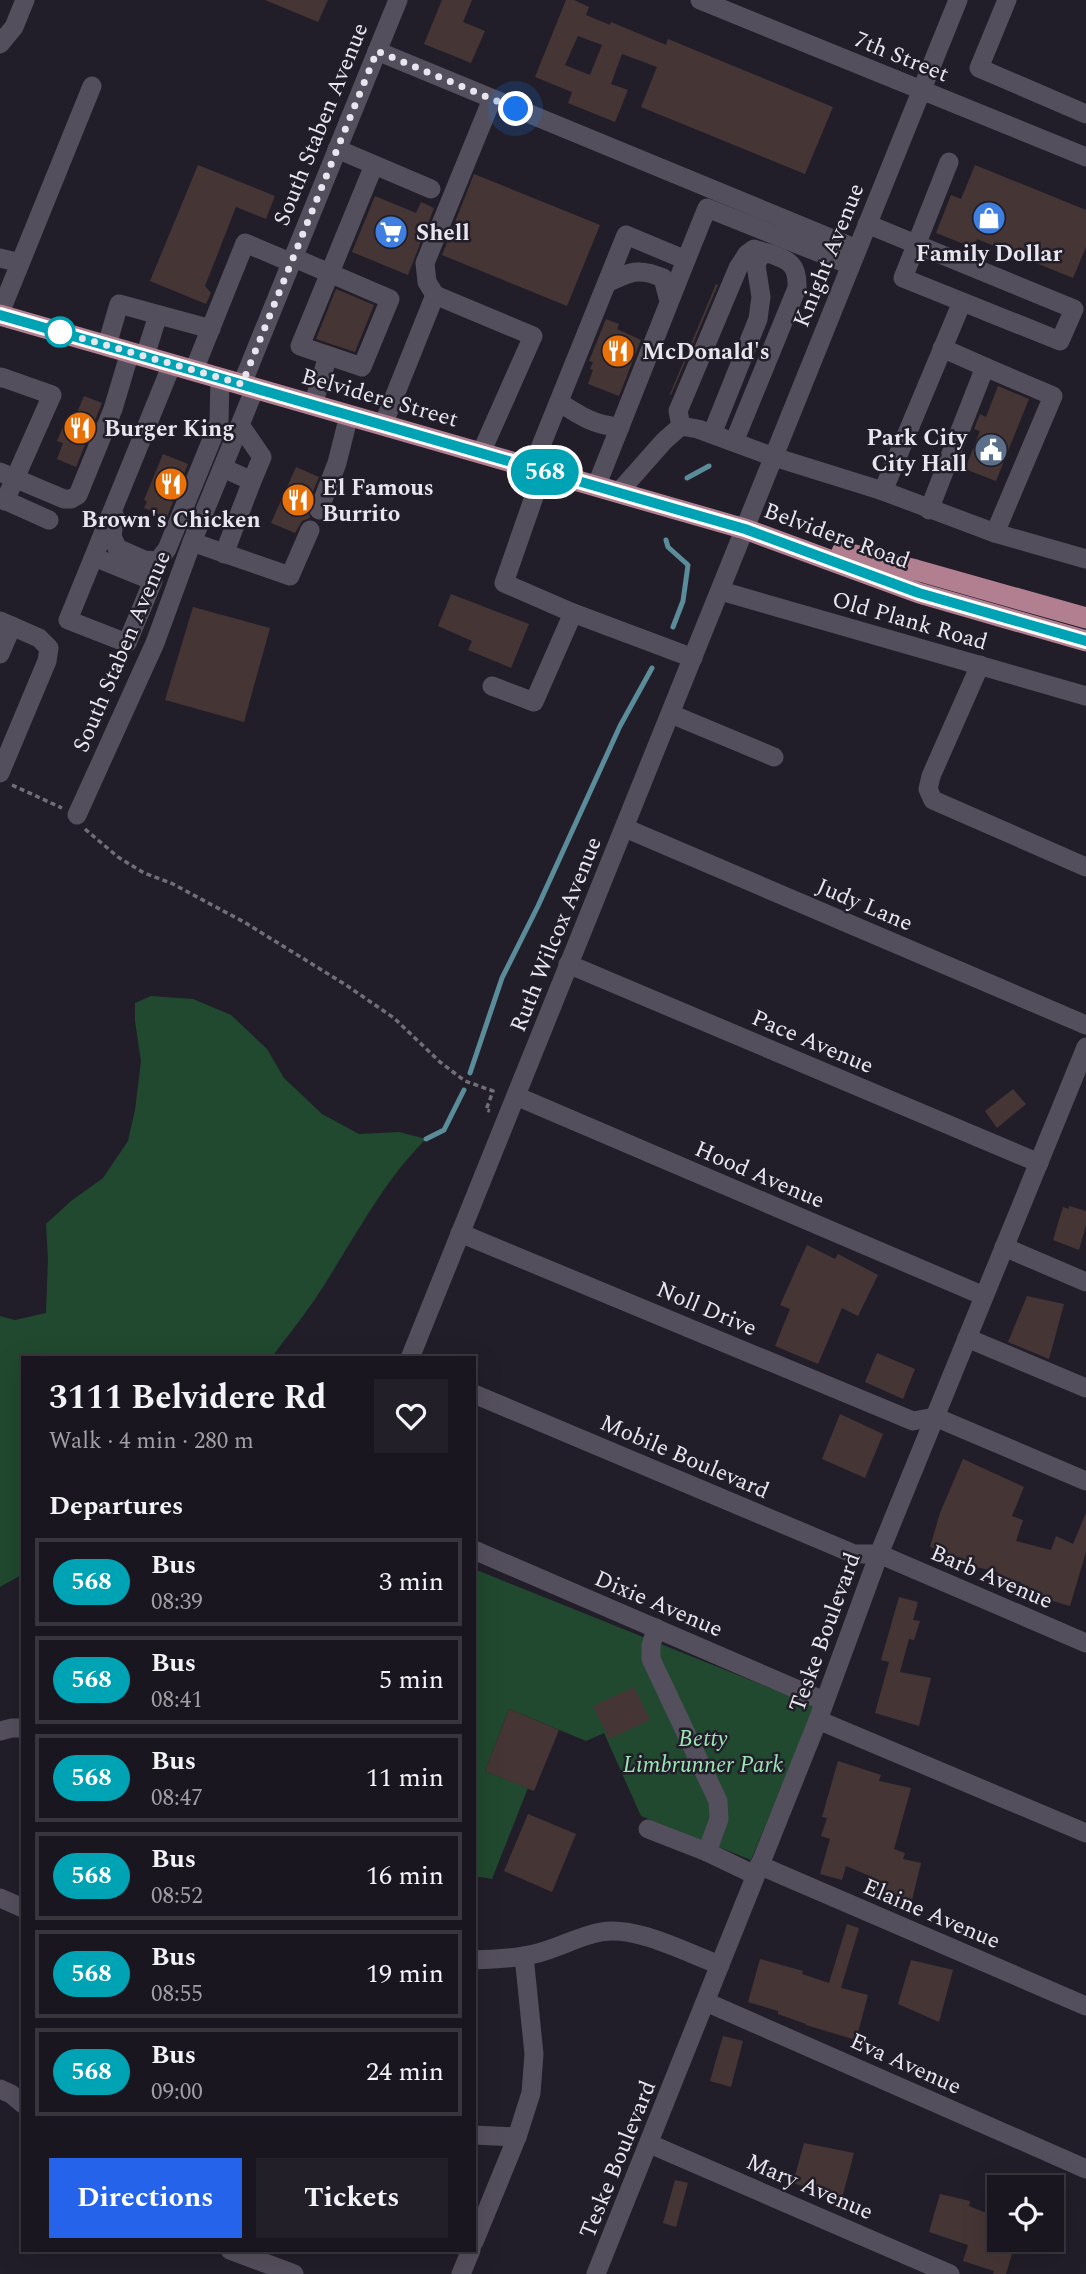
<!DOCTYPE html>
<html lang="en">
<head>
<meta charset="utf-8">
<style>
  :root { --surface:#1a161f; --page:#231f28; --text:#f1f3f6; --muted:#9f9fa4; --line:#38353d; --accent:#2563eb }
  body { margin:0; font-family:Spectral,serif; background:var(--page); color:var(--text); height:100vh; display:flex; flex-direction:column; font-size:26px; white-space:nowrap }
  * { box-sizing:border-box; margin:0 }
  p { font-size:23px; color:var(--muted) }
  .icon { flex:none; width:38px; height:38px; fill:none; stroke:currentColor; stroke-width:2; stroke-linecap:round; stroke-linejoin:round }
  .map { position:relative; flex:1; overflow:hidden }
  .details { position:absolute; left:21px; top:1356px; width:455px; height:896px; display:flex; flex-direction:column; background:var(--surface); border-radius:0px; box-shadow:0 7px 28px #0002,0 0 0 2px var(--line) }
  .details>* { flex:none }
  .badge { padding:0 14px; border-radius:23px; font-size:24px; line-height:46px }
  .tools { position:absolute; left:987px; top:2175px; display:grid; gap:14px }
  .tools a { display:grid; place-items:center; width:77px; height:77px; border-radius:0px; background:var(--surface); box-shadow:0 7px 28px #0002,0 0 0 2px var(--line); font-size:35px }
  .you { position:absolute; width:35px; height:35px; margin:-18px; border:5px solid #fff; border-radius:50%; background:#1a73e8; box-shadow:0 0 0 10px #1a73e833 }
  .map>.badge { position:absolute; translate:-50% -50%; box-shadow:0 0 0 4px #fff }
  h2 { padding:0 28px; font-size:26px; line-height:63px }
  .round { display:grid; place-items:center; flex:none; width:74px; height:74px; border-radius:0px; background:var(--page) }
  .headline { display:flex; align-items:center; justify-content:space-between; height:119px; padding:0 28px }
  h1 { font-size:33px; font-weight:700; line-height:52px }
  .action { display:flex; gap:14px; margin-top:auto; padding:14px 28px }
  .action a { flex:1; height:80px; border-radius:0px; background:var(--accent); color:#fff; font-size:28px; font-weight:700; line-height:80px; text-align:center }
  .action a+a { background:var(--page); color:var(--text) }
  ul { padding:0; list-style:none }
  li { display:flex; align-items:center; gap:21px; height:88px; margin:0 14px 10px; padding:0 14px; border:4px solid var(--line); border-radius:0px }
  li div { flex:1 }
  li b { display:block; font-size:26px }
  li em { font-style:normal }
  li .badge { min-width:77px; font-weight:700; text-align:center }
  .map>svg:first-child { display:block }
</style>
</head>
<body>
<div class="map">
<svg width="1086" height="2274" viewBox="0 0 1086 2274">
  <rect width="100%" height="100%" fill="#221e29"/>
  <!-- green -->
  <g fill="#20492f">
    <path d="M151 996 193 999 231 1015 267 1049 284 1078 322 1114 359 1134 399 1132 426 1139C380 1184 349 1249 313 1302 300 1321 285 1339 271 1358H23V1574L0 1587V1316L15 1320 46 1313 48 1259 46 1224 71 1201 103 1178 128 1141 135 1110 141 1061 135 1021V1003Z"/>
    <path d="M474 1569 815 1706 751 1860 641 1816 604 1733 586 1741 509 1709 485 1771 528 1788 492 1879 474 1876Z"/>
  </g>
  <g fill="none" stroke-linecap="round" stroke-linejoin="round">
    <!-- stream -->
    <g stroke="#5a8c9a" stroke-width="5">
      <path d="M687 478 709 466"/>
      <path d="M666 540 668 547 688 565 683 601 673 627"/>
      <path d="M470 1073 502 978 538 906 620 726 652 668"/>
      <path d="M426 1139 444 1130 464 1090"/>
    </g>
  </g>
  <!-- building -->
  <g fill="#453635" fill-rule="evenodd">
    <path d="M265 0H328L318 22Z"/>
    <path d="M442 0H472L463 22 485 31 471 63 424 44Z"/>
    <path d="M566 0H574L589 7 586 15 610 25 611 22 666 45 668 39 833 107 805 174 641 107 657 67 622 54 611 84 628 90 615 122 568 103 572 92 535 77ZM578 36 602 45 590 75 565 65Z"/>
    <path d="M198 165 275 196 266 219 236 207 205 286 211 293 206 304 150 281Z"/>
    <path d="M975 165 1086 210V247L1073 278 977 239 974 248 936 233 951 195 961 199Z"/>
    <path d="M474 174 600 225 567 306 442 255Z"/>
    <path d="M375 196 416 213 421 202 434 208 408 275 352 252Z"/>
    <path d="M716 284 718 285 671 395 670 394Z"/>
    <path d="M336 289 374 305 355 352 316 339Z"/>
    <path d="M606 319 619 324 617 329 641 340 619 396 588 384 593 370 590 369 593 362 589 361Z"/>
    <path d="M998 386 1029 399 996 481 965 469 980 431 974 429 980 414 986 417Z"/>
    <path d="M84 396 102 403 76 467 57 459 63 443 57 441 67 417 74 420Z"/>
    <path d="M163 454 188 464 167 517 144 508 147 501 144 500Z"/>
    <path d="M296 467 319 477 307 506 310 518 302 521 295 533 271 523Z"/>
    <path d="M451 594 529 624 511 668 468 650 472 641 438 626Z"/>
    <path d="M193 607 270 628 244 722 165 700Z"/>
    <path d="M1013 1089 1026 1104 997 1128 985 1111Z"/>
    <path d="M1069 1206 1086 1211V1225L1079 1250 1053 1240 1063 1207 1069 1209Z"/>
    <path d="M807 1245 835 1259 838 1254 878 1275 858 1316 842 1308 818 1364 775 1346 790 1309 780 1305Z"/>
    <path d="M1027 1296 1064 1304 1049 1359 1008 1342Z"/>
    <path d="M877 1353 915 1369 903 1399 865 1382Z"/>
    <path d="M840 1414 883 1434 865 1478 822 1459Z"/>
    <path d="M963 1459 1024 1487 1012 1516 1023 1520 1016 1541 1051 1550 1056 1536 1073 1544 1086 1513V1552L1070 1606 1049 1600 1050 1597 1019 1589 1021 1582 997 1576 998 1572 972 1566 973 1562 930 1547 940 1513Z"/>
    <path d="M899 1597 918 1602 913 1620 920 1621 914 1640 909 1639 900 1672 931 1678 919 1726 875 1713 889 1662 881 1660Z"/>
    <path d="M634 1687 650 1720 609 1739 593 1706Z"/>
    <path d="M509 1709 559 1730 534 1791 485 1771Z"/>
    <path d="M838 1761 881 1775 879 1781 911 1788 894 1849 905 1853 903 1859 921 1863 911 1904 868 1894 872 1877 846 1866 842 1880 820 1874 830 1839 821 1836 827 1818 822 1817Z"/>
    <path d="M528 1814 576 1834 552 1892 504 1871Z"/>
    <path d="M847 1924 859 1928 841 1988 868 1995 856 2040 806 2025V2024L778 2014V2011L748 2002 760 1959 803 1971 802 1974 829 1983Z"/>
    <path d="M911 1960 953 1970 939 2022 898 2004Z"/>
    <path d="M723 2036 743 2041 731 2087 710 2081Z"/>
    <path d="M804 2143 854 2153 842 2198 793 2183Z"/>
    <path d="M675 2180 688 2183 676 2227 663 2223Z"/>
    <path d="M940 2194 970 2201 969 2206 999 2218V2240H1016L1006 2274H993L994 2271 963 2261 968 2245 929 2232Z"/>
  </g>
  <g fill="none" stroke-linecap="round" stroke-linejoin="round">
    <!-- path -->
    <g stroke="#716e78" stroke-width="3.5" stroke-dasharray="5 3.5" stroke-linecap="butt">
      <path d="M12 785 62 808"/>
      <path d="M85 829 118 857 144 873 171 883 244 922 346 985 394 1018 440 1062 465 1081 493 1091 486 1110 490 1111"/>
    </g>
    <!-- minor -->
    <g stroke="#544f5c" stroke-width="19">
      <path d="M700 0 1086 157"/>
      <path d="M1007 0 979 68 1086 114"/>
      <path d="M0 44 14 27 25 0"/>
      <path d="M377 51 857 249"/>
      <path d="M337 149 431 189"/>
      <path d="M867 224 1074 309 1060 341 903 278 949 162"/>
      <path d="M292 257C325 271 358 285 390 299L362 367 300 346 374 165"/>
      <path d="M0 258 20 263"/>
      <path d="M686 260 707 208 850 265"/>
      <path d="M607 283C629 272 639 267 663 278L669 301"/>
      <path d="M435 295 427 282 425 263 492 99"/>
      <path d="M0 313 92 86"/>
      <path d="M107 345 119 304 211 329"/>
      <path d="M942 348 985 367"/>
      <path d="M145 356 158 315"/>
      <path d="M194 370 245 243 290 262"/>
      <path d="M0 378 1 377 52 395 5 501"/>
      <path d="M242 384 398 0"/>
      <path d="M559 402C579 415 595 426 620 427"/>
      <path d="M313 405 328 356"/>
      <path d="M240 425 262 457 252 481"/>
      <path d="M383 425 435 295 533 336 481 453"/>
      <path d="M681 426 678 411 738 268 747 254 754 249 767 253"/>
      <path d="M712 434 758 319 761 297 756 265 760 256 768 253C789 260 798 264 797 288L734 442"/>
      <path d="M223 468 252 481 224 554"/>
      <path d="M532 468 626 235 686 260 596 487"/>
      <path d="M543 471 504 583 573 613 693 658"/>
      <path d="M0 472 64 499H71L78 495 113 409 130 352"/>
      <path d="M883 491 962 302"/>
      <path d="M618 493 664 441 681 426 698 429 774 457 883 491 995 533 1086 559"/>
      <path d="M0 498 49 520"/>
      <path d="M319 510 337 463 349 415"/>
      <path d="M929 510 985 367 1053 396 995 533"/>
      <path d="M115 517 112 536 117 548 144 560 158 561 167 549 219 422 220 378"/>
      <path d="M192 542 290 576 310 530"/>
      <path d="M94 557 153 581 127 643 68 620 172 364"/>
      <path d="M721 591 1086 696"/>
      <path d="M0 621 39 638 49 648 47 661 0 773"/>
      <path d="M0 654 12 626"/>
      <path d="M980 665 931 776 928 789 933 800 1086 867"/>
      <path d="M492 686 534 702 573 613"/>
      <path d="M671 714 774 757"/>
      <path d="M77 815 155 643 192 542 255 388"/>
      <path d="M625 828 1086 1025"/>
      <path d="M568 964 1039 1163"/>
      <path d="M516 1096 984 1296"/>
      <path d="M460 1233 913 1421 935 1417 1086 1481"/>
      <path d="M1004 1247 1086 1282"/>
      <path d="M967 1338 1086 1388"/>
      <path d="M410 1358 958 0"/>
      <path d="M474 1394 854 1554H879L1086 1643"/>
      <path d="M474 1550 824 1701"/>
      <path d="M656 1628 651 1646V1659L718 1801 719 1819 707 1852 755 1875"/>
      <path d="M818 1720 1086 1833"/>
      <path d="M0 1731 12 1728H23"/>
      <path d="M648 1829 707 1852"/>
      <path d="M759 1865 1086 2006"/>
      <path d="M0 1898 23 1908"/>
      <path d="M474 1960C494 1959 514 1959 534 1954 557 1949 578 1936 601 1932 635 1925 687 1953 720 1965"/>
      <path d="M706 2002 1086 2169"/>
      <path d="M0 2089 11 2094 23 2104"/>
      <path d="M474 2135 517 2137"/>
      <path d="M650 2144 950 2274"/>
      <path d="M474 2242 517 2137 531 2093 534 2054 524 1956"/>
      <path d="M230 2250 294 2274"/>
      <path d="M461 2274 471 2250"/>
      <path d="M596 2274 818 1720 879 1554 1086 1047"/>
    </g>
    <!-- major -->
    <g stroke="#b27f91" stroke-width="21">
      <path d="M0 315 745 529 919 593 1086 641"/>
      <path d="M842 552 916 570 1086 618"/>
    </g>
  </g>
  <g fill="none" stroke-linecap="round" stroke-linejoin="round">
    <defs>
      <path id="line" d="M0 315 745 529 919 593 1086 641"/>
    </defs>
    <!-- line casing -->
    <use href="#line" stroke="#fff" stroke-width="16"/>
    <!-- line -->
    <use href="#line" stroke="#00a3b4" stroke-width="10"/>
    <!-- walk -->
    <path stroke="#e7e5ed" stroke-width="7" stroke-dasharray="0 12.6" d="M60 332 53 330 242 384 377 51 516 109"/>
  </g>
  <!-- icons -->
  <defs>
    <symbol id="shop-disc" viewBox="-11 -11 22 22"><circle r="9.5" fill="#3f7fe0" stroke="#221e29"/><path d="M-5-2.5h2.3a2.7 3.5 0 0 1 5.4 0H5L5.5 6h-11ZM-1.5-2.5h3a1.5 2.3 0 0 0-3 0Z" fill="#fff"/></symbol>
    <symbol id="supermarket-disc" viewBox="-11 -11 22 22"><circle r="9.5" fill="#3f7fe0" stroke="#221e29"/><path d="M-6-5.5h2.5l.6 2H6L4.5 2H-2.5L-4.4-4H-6ZM-1.5 3.2a1.3 1.3 0 1 0 .1 0ZM3 3.2a1.3 1.3 0 1 0 .1 0Z" fill="#fff"/></symbol>
    <symbol id="restaurant-disc" viewBox="-11 -11 22 22"><circle r="9.5" fill="#e8710a" stroke="#221e29"/><path d="M-5-6h1v4h1v-4h1v4h1v-4h1v5L-1.5 .5V6h-2V.5L-5-1ZM5-6V6H3V1.5H1.5Q1.5-4 5-6Z" fill="#fff"/></symbol>
    <symbol id="civic-disc" viewBox="-11 -11 22 22"><circle r="9.5" fill="#5c6f8a" stroke="#221e29"/><path d="M-.6-6.5H3V-4.5H.6V-3L4-1V1h2V6H-6V1h2V-1L-.6-3ZM-1.2 2.5V6h2.4V2.5Z" fill="#fff"/></symbol>
  </defs>
  <g fill-rule="evenodd">
    <use href="#shop-disc" x="970" y="199" width="38" height="38"/>
    <use href="#supermarket-disc" x="372" y="213" width="38" height="38"/>
    <use href="#restaurant-disc" x="599" y="332" width="38" height="38"/>
    <use href="#restaurant-disc" x="61" y="409" width="38" height="38"/>
    <use href="#civic-disc" x="972" y="431" width="38" height="38"/>
    <use href="#restaurant-disc" x="152" y="465" width="38" height="38"/>
    <use href="#restaurant-disc" x="279" y="481" width="38" height="38"/>
  </g>
  <!-- markers -->
  <circle fill="#fff" stroke="#00a3b4" stroke-width="3.5" cx="60" cy="332" r="14"/>
  <g text-anchor="middle" stroke-width="5" stroke-linejoin="round" paint-order="stroke">
    <!-- street labels -->
    <g font-size="23" fill="#e7e5ed" stroke="#221e29">
      <text transform="translate(902 56) rotate(22)" y="8">7th Street</text>
      <text transform="translate(320 124) rotate(-68)" y="8">South Staben Avenue</text>
      <text transform="translate(828 255) rotate(-68)" y="8">Knight Avenue</text>
      <text transform="translate(380 397) rotate(16)" y="8">Belvidere Street</text>
      <text transform="translate(837 535) rotate(20)" y="8">Belvidere Road</text>
      <text transform="translate(910 620) rotate(16)" y="8">Old Plank Road</text>
      <text transform="translate(121 651) rotate(-67)" y="8">South Staben Avenue</text>
      <text transform="translate(865 904) rotate(23)" y="8">Judy Lane</text>
      <text transform="translate(555 934) rotate(-68)" y="8">Ruth Wilcox Avenue</text>
      <text transform="translate(813 1041) rotate(23)" y="8">Pace Avenue</text>
      <text transform="translate(760 1174) rotate(23)" y="8">Hood Avenue</text>
      <text transform="translate(707 1308) rotate(23)" y="8">Noll Drive</text>
      <text transform="translate(685 1456) rotate(23)" y="8">Mobile Boulevard</text>
      <text transform="translate(992 1576) rotate(23)" y="8">Barb Avenue</text>
      <text transform="translate(659 1603) rotate(23)" y="8">Dixie Avenue</text>
      <text transform="translate(824 1632) rotate(-70)" y="8">Teske Boulevard</text>
      <text transform="translate(932 1913) rotate(23)" y="8">Elaine Avenue</text>
      <text transform="translate(906 2063) rotate(24)" y="8">Eva Avenue</text>
      <text transform="translate(617 2159) rotate(-68)" y="8">Teske Boulevard</text>
      <text transform="translate(810 2186) rotate(23)" y="8">Mary Avenue</text>
    </g>
    <!-- poi labels -->
    <g font-size="23" font-weight="bold" fill="#e7e5ed" stroke="#221e29" text-anchor="start">
      <text x="416" y="240">Shell</text>
      <text x="989" y="261" text-anchor="middle">Family Dollar</text>
      <text x="642" y="359">McDonald's</text>
      <text x="104" y="436">Burger King</text>
      <text x="967" y="445" text-anchor="end">Park City<tspan x="967" dy="26">City Hall</tspan></text>
      <text x="322" y="495">El Famous<tspan x="322" dy="26">Burrito</tspan></text>
      <text x="171" y="527" text-anchor="middle">Brown's Chicken</text>
    </g>
    <!-- park labels -->
    <g font-size="23" font-style="italic" fill="#9ce7b3" stroke="#221e29">
      <text x="703" y="1746">Betty<tspan x="703" dy="26">Limbrunner Park</tspan></text>
    </g>
  </g>
</svg>
<div class="tools">
<a><svg class="icon" aria-label="locate" viewBox="0 0 24 24"><circle cx="12" cy="12" r="6"/><path d="M12 2v4M12 18v4M2 12h4M18 12h4"/></svg></a>
</div>
<div class="you" style="left:516px;top:109px"></div>
<b class="badge" style="left:545px;top:472px;background:#00a3b4;color:#fff">568</b>
<section class="details">
<div class="headline"><div><h1>3111 Belvidere Rd</h1><p>Walk · 4 min · 280 m</p></div><a class="round"><svg class="icon" aria-label="heart" viewBox="0 0 24 24"><path d="M12 20l-8-8c-3-5 5-10 8-4 3-6 11-1 8 4z"/></svg></a></div>
<h2>Departures</h2>
<ul>
<li><span class="badge" style="background:#00a3b4;color:#fff">568</span><div><b>Bus</b><p>08:39</p></div><em>3 min</em></li>
<li><span class="badge" style="background:#00a3b4;color:#fff">568</span><div><b>Bus</b><p>08:41</p></div><em>5 min</em></li>
<li><span class="badge" style="background:#00a3b4;color:#fff">568</span><div><b>Bus</b><p>08:47</p></div><em>11 min</em></li>
<li><span class="badge" style="background:#00a3b4;color:#fff">568</span><div><b>Bus</b><p>08:52</p></div><em>16 min</em></li>
<li><span class="badge" style="background:#00a3b4;color:#fff">568</span><div><b>Bus</b><p>08:55</p></div><em>19 min</em></li>
<li><span class="badge" style="background:#00a3b4;color:#fff">568</span><div><b>Bus</b><p>09:00</p></div><em>24 min</em></li>
</ul>
<div class="action"><a>Directions</a><a>Tickets</a></div>
</section>
</div>
</body>
</html>
